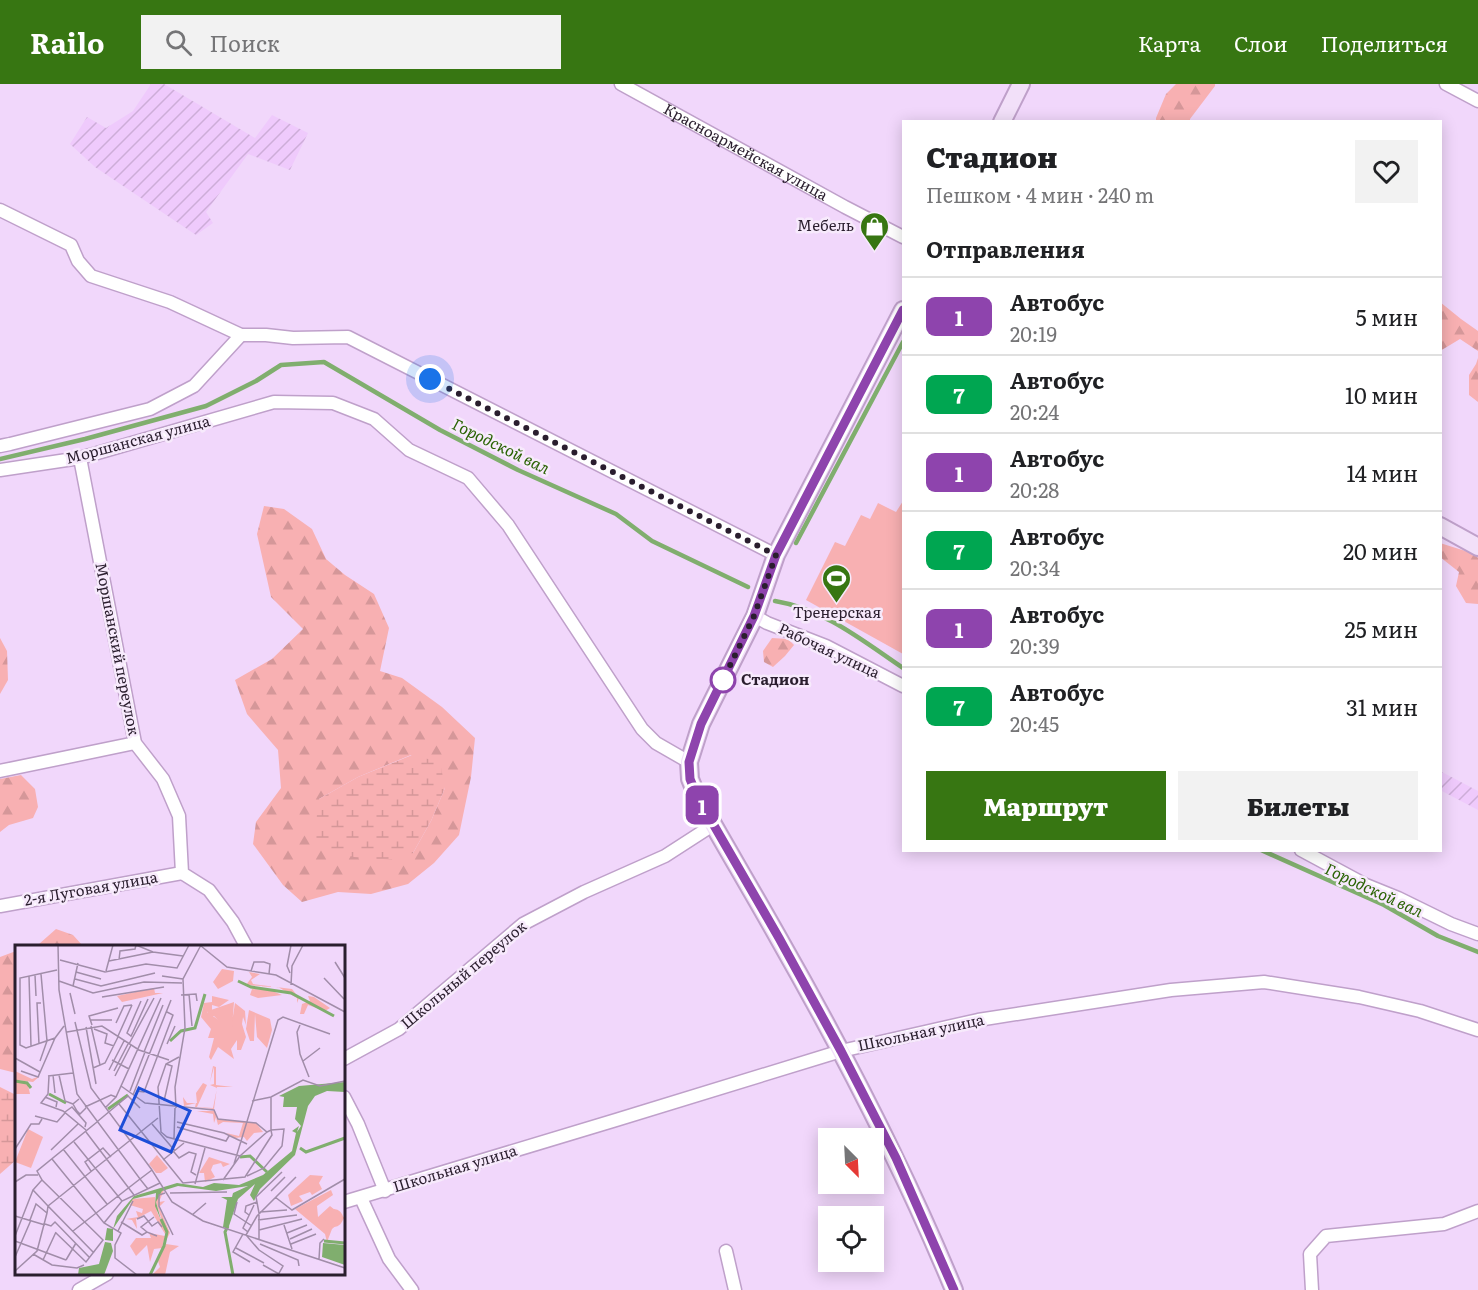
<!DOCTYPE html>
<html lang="ru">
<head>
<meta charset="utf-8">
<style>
  :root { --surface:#fff; --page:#f2f2f2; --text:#202124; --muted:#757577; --line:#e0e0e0; --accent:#377612 }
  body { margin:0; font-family:Literata,serif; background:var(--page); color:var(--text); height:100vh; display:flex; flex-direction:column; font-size:22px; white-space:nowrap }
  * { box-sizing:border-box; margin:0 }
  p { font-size:20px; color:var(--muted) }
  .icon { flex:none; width:33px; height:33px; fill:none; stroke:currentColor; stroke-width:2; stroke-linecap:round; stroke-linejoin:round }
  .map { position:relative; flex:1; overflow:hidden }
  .drawer { position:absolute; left:902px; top:36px; width:540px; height:732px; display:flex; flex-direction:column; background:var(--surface); border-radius:0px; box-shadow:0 3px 15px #0003 }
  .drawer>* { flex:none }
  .badge { padding:0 12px; border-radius:9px; font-size:21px; line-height:39px }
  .needle { width:39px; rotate:156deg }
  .fabs { position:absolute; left:818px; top:1044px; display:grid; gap:12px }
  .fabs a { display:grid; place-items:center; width:66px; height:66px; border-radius:0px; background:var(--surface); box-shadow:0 3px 15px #0003; font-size:30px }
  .you { position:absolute; width:30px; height:30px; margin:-15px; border:4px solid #fff; border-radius:50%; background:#1a73e8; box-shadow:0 0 0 9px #1a73e833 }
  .map>.badge { position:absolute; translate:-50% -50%; box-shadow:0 0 0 3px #fff }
  h2 { padding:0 24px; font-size:22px; line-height:54px }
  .round { display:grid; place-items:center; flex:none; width:63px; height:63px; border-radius:0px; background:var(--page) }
  .head { display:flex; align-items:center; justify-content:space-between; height:102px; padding:0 24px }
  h1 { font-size:28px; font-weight:800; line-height:45px }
  .action { display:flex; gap:12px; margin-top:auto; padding:12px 24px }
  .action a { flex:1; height:69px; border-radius:0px; background:var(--accent); color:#fff; font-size:24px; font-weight:800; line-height:69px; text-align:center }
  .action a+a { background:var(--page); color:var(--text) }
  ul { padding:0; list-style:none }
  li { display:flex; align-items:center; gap:18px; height:78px; padding:0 24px; border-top:2px solid var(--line) }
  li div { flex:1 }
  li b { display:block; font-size:22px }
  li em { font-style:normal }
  li .badge { min-width:66px; font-weight:700; text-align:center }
  header { display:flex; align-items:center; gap:36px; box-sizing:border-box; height:84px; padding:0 30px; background:var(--accent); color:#fff }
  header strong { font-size:28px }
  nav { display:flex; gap:33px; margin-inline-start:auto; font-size:21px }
  .search { width:420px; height:54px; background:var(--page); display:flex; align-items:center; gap:15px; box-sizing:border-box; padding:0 21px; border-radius:0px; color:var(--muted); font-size:22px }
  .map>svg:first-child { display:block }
</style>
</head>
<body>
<header>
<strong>Railo</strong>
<div class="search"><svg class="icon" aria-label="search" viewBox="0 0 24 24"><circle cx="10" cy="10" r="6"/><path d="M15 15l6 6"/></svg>Поиск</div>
<nav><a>Карта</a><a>Слои</a><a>Поделиться</a></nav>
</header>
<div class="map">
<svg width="1478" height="1206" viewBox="0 0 1478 1206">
  <defs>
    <pattern id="industrial-furrows" width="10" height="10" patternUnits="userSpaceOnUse" patternTransform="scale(1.5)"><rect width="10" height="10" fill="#efcafc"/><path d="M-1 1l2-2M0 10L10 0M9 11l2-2" fill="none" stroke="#cdadd8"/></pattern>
    <pattern id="forest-firs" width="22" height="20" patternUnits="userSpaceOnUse" patternTransform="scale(1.5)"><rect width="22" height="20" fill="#f8b0b2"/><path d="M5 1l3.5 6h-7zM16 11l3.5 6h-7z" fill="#d59799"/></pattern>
    <pattern id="wetland-marsh" width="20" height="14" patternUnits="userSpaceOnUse" patternTransform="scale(1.5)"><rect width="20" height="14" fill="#f8b0b2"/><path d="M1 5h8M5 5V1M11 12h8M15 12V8" fill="none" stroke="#d59799"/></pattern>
  </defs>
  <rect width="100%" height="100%" fill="#f1d7fb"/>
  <!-- industrial -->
  <g fill="url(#industrial-furrows)">
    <path d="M151 0H164L255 54 272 31 308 49 290 86 248 70 206 128 213 139 196 151 95 83 70 60 87 33 106 44 133 27Z"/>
    <path d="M1440 687 1478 707V726L1440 706Z"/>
  </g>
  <!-- green -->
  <path fill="#f8b0b2" d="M903 417V570L806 516 835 458 845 462 861 431 870 435 878 419 896 428Z"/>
  <!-- forest -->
  <g fill="url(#forest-firs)" fill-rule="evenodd">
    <path d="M1176 0H1215V2L1190 35V37H1156V34L1166 10Z"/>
    <path d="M1440 218 1461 235 1478 247V267L1460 255 1440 267Z"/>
    <path d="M1478 274V318L1469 311V291L1476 280Z"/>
    <path d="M264 422 284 425 312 445 326 475 345 491 374 510 389 544 380 587 402 594 442 623 475 654 471 693 459 751 434 779 408 800 371 810 338 808 302 818 283 801 253 760 256 738 281 704 278 666 247 630 235 596 272 575 303 545 271 513 257 450ZM411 671 445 704 431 737 413 769 319 715 358 693Z"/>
    <path d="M1440 459 1475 470 1478 474V520L1466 519 1456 502 1459 488 1440 473Z"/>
    <path d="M0 554 7 567 8 596 0 610Z"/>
    <path d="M772 554 788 555 794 561 785 572 773 583 764 578 763 567Z"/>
    <path d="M21 691 35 705 38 723 33 734 9 741 0 748V695Z"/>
    <path d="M56 845 73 851 83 862H32L39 860Z"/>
    <path d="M16 867V989L0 985V873Z"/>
  </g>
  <!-- wetland -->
  <g fill="url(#wetland-marsh)">
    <path d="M412 671 440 678 445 704 431 737 413 769 398 775 368 777 333 767 314 753 319 715 358 693Z"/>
    <path d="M0 1003 16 1011V1076L0 1090Z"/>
  </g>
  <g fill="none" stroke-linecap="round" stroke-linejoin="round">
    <!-- stream -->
    <g stroke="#80ae6e" stroke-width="4.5">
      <path d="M0 375 85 355 206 322 256 297 281 281 324 278 440 346 518 386 616 430 652 457 748 503"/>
      <path d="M796 459 903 258"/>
      <path d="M775 517C824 525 863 557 903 584"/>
      <path d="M1261 766 1384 821 1438 852 1478 868"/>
    </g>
    <defs>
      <g id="street">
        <path id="s1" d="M621 0 845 123 903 153"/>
        <path d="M1446 0 1478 17"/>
        <path d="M0 126 71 161 78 177 91 192 170 218 241 251H266L293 254 348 253 776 471"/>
        <path d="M0 362 10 360 150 325 194 302 241 251"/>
        <path d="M80 374 135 659 163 695 179 732 182 789 209 806 233 838 246 862"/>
        <path d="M0 386 80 374 274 318 333 319 374 335 409 366 468 394 508 441 642 645 656 659 689 678"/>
        <path d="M755 532 767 539 826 562 903 602"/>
        <path d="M0 687 135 659"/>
        <path d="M1301 766 1366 801 1398 814 1451 840 1478 850"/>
        <path d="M0 822 182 789"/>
        <path d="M344 975 399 945 523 840 584 808 665 772 713 741"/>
        <path d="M344 1013 358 1040 385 1107"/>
        <path d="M361 1114 389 1175 412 1206"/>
        <path d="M344 1118 616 1036 841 967 978 936 1171 906 1264 898 1359 913 1420 927 1478 946"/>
        <path d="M726 1167 735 1206"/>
        <path d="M79 1206 107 1190"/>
        <path d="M1312 1206 1310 1170 1326 1152 1444 1140 1478 1127"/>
      </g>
      <g id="secondary">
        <path d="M1002 38 1021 0"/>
        <path d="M903 226 776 471 755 532 701 640 689 678 690 695 697 712C724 760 752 807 779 855 844 969 904 1085 954 1206"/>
        <path d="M1440 442 1478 463"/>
      </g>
    </defs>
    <!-- street casing -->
    <use href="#street" stroke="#bfa0ca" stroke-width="15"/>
    <!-- secondary casing -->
    <use href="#secondary" stroke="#bfa0ca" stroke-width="20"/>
    <!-- street -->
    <use href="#street" stroke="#fff" stroke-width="12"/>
    <!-- secondary -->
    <use href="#secondary" stroke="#f2e0f9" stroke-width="16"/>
  </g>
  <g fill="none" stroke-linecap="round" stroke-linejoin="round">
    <defs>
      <path id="line" d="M903 226 776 471 754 532 701 640 689 678 690 695 697 712 779 854 841 967 896 1074 954 1206"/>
    </defs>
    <!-- line casing -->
    <use href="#line" stroke="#fff" stroke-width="14"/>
    <!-- line -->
    <use href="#line" stroke="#8e44ad" stroke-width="9"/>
    <!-- walk -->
    <path stroke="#2a1e2e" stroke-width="6" stroke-dasharray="0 10.8" d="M430 295 776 471 754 532 723 596"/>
  </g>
  <!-- icons -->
  <defs>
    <symbol id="shop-pin" viewBox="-11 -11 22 30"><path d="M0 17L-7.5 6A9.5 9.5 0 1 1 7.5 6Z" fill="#377612" stroke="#f7eafc"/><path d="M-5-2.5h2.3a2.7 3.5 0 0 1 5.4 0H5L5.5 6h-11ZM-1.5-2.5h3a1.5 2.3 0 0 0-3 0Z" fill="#fff"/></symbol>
    <symbol id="stadium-pin" viewBox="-11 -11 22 30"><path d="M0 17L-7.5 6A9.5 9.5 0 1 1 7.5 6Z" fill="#377612" stroke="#f7eafc"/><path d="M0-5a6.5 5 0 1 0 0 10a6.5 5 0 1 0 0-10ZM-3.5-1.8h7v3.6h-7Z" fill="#fff"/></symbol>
  </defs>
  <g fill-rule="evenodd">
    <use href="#shop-pin" x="858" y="126" width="33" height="45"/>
    <use href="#stadium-pin" x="820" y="478" width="33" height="45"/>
  </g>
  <!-- markers -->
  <circle fill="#fff" stroke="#8e44ad" stroke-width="3" cx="723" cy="596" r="12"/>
  <g text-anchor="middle" stroke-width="5" stroke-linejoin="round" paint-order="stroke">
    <!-- street labels -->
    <g font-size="15" fill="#2a1e2e" stroke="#f7eafc">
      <text dy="5" stroke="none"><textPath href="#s1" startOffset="142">Красноармейская улица</textPath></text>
      <text transform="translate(138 356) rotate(-15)" y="5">Моршанская улица</text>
      <text transform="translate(117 565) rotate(79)" y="5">Моршанский переулок</text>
      <text transform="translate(829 567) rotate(25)" y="5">Рабочая улица</text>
      <text transform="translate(91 805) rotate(-10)" y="5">2-я Луговая улица</text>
      <text transform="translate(464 891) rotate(-40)" y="5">Школьный переулок</text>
      <text transform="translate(921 949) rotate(-12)" y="5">Школьная улица</text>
      <text transform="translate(455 1085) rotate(-17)" y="5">Школьная улица</text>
    </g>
    <!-- poi labels -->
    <g font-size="15" fill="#2a1e2e" stroke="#f7eafc" text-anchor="end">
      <text x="854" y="147">Мебель</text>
      <text x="837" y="534" text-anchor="middle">Тренерская</text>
    </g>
    <!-- stop labels -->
    <g font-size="15" font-weight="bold" fill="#2a1e2e" stroke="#f7eafc" text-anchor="start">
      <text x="741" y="601">Стадион</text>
    </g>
    <!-- water labels -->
    <g font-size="16" font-style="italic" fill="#2a6304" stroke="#f7eafc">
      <text transform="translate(501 362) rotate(26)" y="6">Городской вал</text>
      <text transform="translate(1374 806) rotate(25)" y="6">Городской вал</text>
    </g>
  </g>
  <!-- overview -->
  <g transform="translate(15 861)">
    <rect width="330" height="330" fill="#f1d7fb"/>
    <path d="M237 44 255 45 267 50 243 53 235 50ZM197 51 214 55 204 62 197 60V66L192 67 211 80 218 71 220 58 230 66 231 80 228 72 227 79 231 92 226 105H222V95L216 104 219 114 203 102 196 115 194 112 199 93H193L196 84 186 72 189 58 197 57ZM234 65 255 74 257 85 252 103 242 92 240 69 239 96H235L231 84ZM0 126 17 134 25 131 18 137 1 135 13 140 15 149H0Z" fill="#f8b0b2"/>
    <path d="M234 27 245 29 236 35 238 39 277 44 284 53 282 58V53L263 42 231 40 237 32ZM139 43 140 48H148L107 57 102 51ZM293 51 299 52 315 63 310 66 293 60 289 69H285L287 59 295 56ZM219 57 217 82 211 83 199 71H192L193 66ZM198 121 201 122V140L218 142H202L199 164 180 162 181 158 169 161 168 152 172 158H182L181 148 188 138 192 140 182 162 198 163 202 143 195 140 199 139V122L195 137ZM182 166H200L202 174 241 178 248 187 239 188 232 196 229 192 220 193 211 188 224 191 228 178 208 177 203 180 201 172 199 178 198 169ZM194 212 215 219 208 222 206 218 198 220 196 225 200 232 190 237 189 228H184ZM295 230 308 231 304 238 307 244 297 250 295 247 284 251 288 256 276 261 273 250ZM149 245 144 257 150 256 144 262 155 288 150 297 152 287 150 289 136 266 121 274 122 284 117 275 111 274 123 272 121 266 127 268 128 264 115 260 117 256 110 263 118 254 140 252 142 267 148 279 141 257 143 248ZM316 245 318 250 302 261 303 272 315 261 330 273 317 284 312 297 310 289 280 264ZM134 288 150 291 147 303 139 304 135 317 132 300 121 311 115 301 121 293H136ZM151 299 164 301 155 307 150 330H137L145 322 143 316Z" fill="#f8b0b2"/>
    <path d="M207 24 219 26 218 36 203 44 198 37ZM310 273a9 9 0 1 1 18 0a9 9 0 1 1-18 0Z" fill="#f8b0b2"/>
    <path d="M13 184 28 192 16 223 0 217Z" fill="#f8b0b2"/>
    <path d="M142 210 153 223 146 228H141L134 219Z" fill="#f8b0b2"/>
    <path d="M330 137V147L312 146 300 151 293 161 280 210 245 244 239 256 235 250 240 239 223 254 213 284 208 282 212 255 206 252H217L218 248 233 241 201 246 163 241 147 246 141 257 146 275 140 261 141 248 118 254 98 284V296L90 295 92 283 98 284 102 271 119 251 162 238 188 242 199 238 224 240 248 230 277 206 281 188 277 186 284 181 282 187 286 181 280 174 282 162H268L269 152 264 151 284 141ZM90 297 96 298 98 306 89 330H63L64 323 84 319ZM308 298 330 300V320L307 312Z" fill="#80ae6e"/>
    <path fill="none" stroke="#80ae6e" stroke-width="3" d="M223 36 236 42 276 48 319 71M155 96 166 86 180 83 190 49M0 136 12 138 16 143M34 149 51 158M93 164 113 150M285 203 291 207 330 193M225 212 235 211 252 227M213 281 210 287 218 330M309 296 330 298M135 330 149 301 152 287 146 274"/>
    <path fill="none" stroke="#a18da9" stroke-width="1.5" d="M43 0 44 45 62 149 125 234 137 225 157 257 188 276 330 323M121 0 138 7 168 11M186 1 212 22 261 30 330 67M45 15 90 27 131 19 162 23 174 0M104 15 105 6 120 4 121 0M94 16 138 7M320 17 330 33M42 25 5 33V100L11 103 40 93 49 81M91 26 98 0M236 26 239 17H249L255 19 254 29M61 27 86 34M275 28 272 21 276 0M20 30 21 51M14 31 16 101M147 31 168 34M309 33 329 54M60 34 86 41 140 28M44 36 78 48 129 37 167 38M276 40 277 21 288 0M58 41 63 18M55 48 60 69M174 49 177 81M166 50 181 49 182 56M87 52 149 42M76 75H97M60 77 76 143 137 225M101 78 109 61 117 60M77 80 74 71 103 63M285 80 282 87 285 109 294 132M76 81 85 120M71 82 81 139M79 84 92 89 90 98 99 101M52 87 87 81 124 105 154 115M118 87 116 91 112 88 126 56M118 87 133 54M103 91 117 60M24 99 22 58H26M114 99 139 53M152 99 160 81M129 107 148 60M164 112 151 119 143 142 146 187 152 192 225 211M0 113 25 127M97 115 114 124M25 116 32 96 26 29M288 116 305 103M78 123 90 118 103 92M94 125 109 96M6 126 23 132 40 93M99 126 113 99M38 130 40 148M44 130 50 156 58 159M33 131 58 128M34 131 33 149 26 158 48 166 71 185M100 131 116 100M115 146 130 107M122 146 129 147 158 70 152 67M118 150 156 55M30 152 42 157 41 162M64 154 58 159 62 166 65 169 71 163M149 156 157 121 151 119M237 156 256 152 288 135 305 141 330 136M104 159 168 238 230 232 257 190 256 185 252 187 241 178 203 174 199 165 130 158 106 141M70 162 96 150 101 152M90 163 101 152 146 53M161 163 160 142 170 83 168 34 186 0M50 167 57 162 71 178 70 182M20 171 42 177 50 168M83 176 113 151 125 163M162 177 209 188 232 199M137 179 160 206M162 182 211 196 214 191M256 185V152M71 187 119 250M159 193 160 163M59 197 107 256M0 204 16 179H24L27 174M48 204 92 259M36 205 63 179M159 207 164 213 174 207 181 209 176 227 181 230M37 214 89 278 106 288 100 300V313L122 330M148 215 169 198M219 219 263 75 268 72 315 89M76 226 70 217 88 203 96 212M232 231 249 223 267 201 269 184 256 185M27 235 88 295 71 317 41 288M208 235 225 211 252 187M0 237 11 230H23M180 239 190 203M256 246 270 232M150 248 144 250V261L158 290M155 248 212 247M260 252 277 265 330 234M222 257 219 269 237 281M245 267 272 265M244 268 241 252 267 227M177 270 191 258M234 270 230 267 231 261 242 257M244 270V295M0 271 30 280M122 274 129 271 137 281 143 277 147 282M15 275 21 259 32 268M243 275 282 270M106 277 127 290 132 287 142 291M89 278 107 256 145 238M30 279 36 281 40 277 74 312M269 280 277 304M244 285 287 274M58 286 125 234 133 244M103 286 118 256M132 287 126 282 139 272M233 287 228 283 239 260M272 288 292 280M228 289 218 307 235 317M0 291 18 245M275 294 297 284M0 296 51 315M245 299 283 315 284 321M276 299 301 289M221 303 249 318M79 308 33 261 143 173M18 309 37 320 62 323 69 320M0 312 16 275M304 314 305 298 309 294M28 315 41 287M51 315 61 298M248 320 264 329M0 326 22 306 32 268 33 261 18 245 27 235 22 226 82 177M263 330 268 321 244 305 231 290 242 271 281 232"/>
    <path fill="#1d4ed8" fill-opacity="0.15" stroke="#1d4ed8" stroke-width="3" d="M124 143 175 166 156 207 105 185Z"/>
    <rect width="330" height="330" fill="none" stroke="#2a1e2e" stroke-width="3"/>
  </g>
</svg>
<div class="fabs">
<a><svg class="needle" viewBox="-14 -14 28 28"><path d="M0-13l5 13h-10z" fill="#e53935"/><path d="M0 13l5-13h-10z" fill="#757577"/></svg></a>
<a><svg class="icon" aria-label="locate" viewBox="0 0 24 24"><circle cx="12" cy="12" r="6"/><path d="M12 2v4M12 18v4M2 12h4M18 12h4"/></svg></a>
</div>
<div class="you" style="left:430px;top:295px"></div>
<b class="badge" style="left:702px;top:721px;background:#8e44ad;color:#fff">1</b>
<section class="drawer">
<div class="head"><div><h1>Стадион</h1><p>Пешком · 4 мин · 240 m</p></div><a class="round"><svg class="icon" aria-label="heart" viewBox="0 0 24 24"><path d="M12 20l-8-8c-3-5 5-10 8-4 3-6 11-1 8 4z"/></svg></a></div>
<h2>Отправления</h2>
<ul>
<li><span class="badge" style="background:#8e44ad;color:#fff">1</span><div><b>Автобус</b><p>20:19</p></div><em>5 мин</em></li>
<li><span class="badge" style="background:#00a651;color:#fff">7</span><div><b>Автобус</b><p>20:24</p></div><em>10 мин</em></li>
<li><span class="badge" style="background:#8e44ad;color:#fff">1</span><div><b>Автобус</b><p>20:28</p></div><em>14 мин</em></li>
<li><span class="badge" style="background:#00a651;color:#fff">7</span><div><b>Автобус</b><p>20:34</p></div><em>20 мин</em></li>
<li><span class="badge" style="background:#8e44ad;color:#fff">1</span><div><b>Автобус</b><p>20:39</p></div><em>25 мин</em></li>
<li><span class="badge" style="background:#00a651;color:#fff">7</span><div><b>Автобус</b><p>20:45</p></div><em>31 мин</em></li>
</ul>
<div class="action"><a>Маршрут</a><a>Билеты</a></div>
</section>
</div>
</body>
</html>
